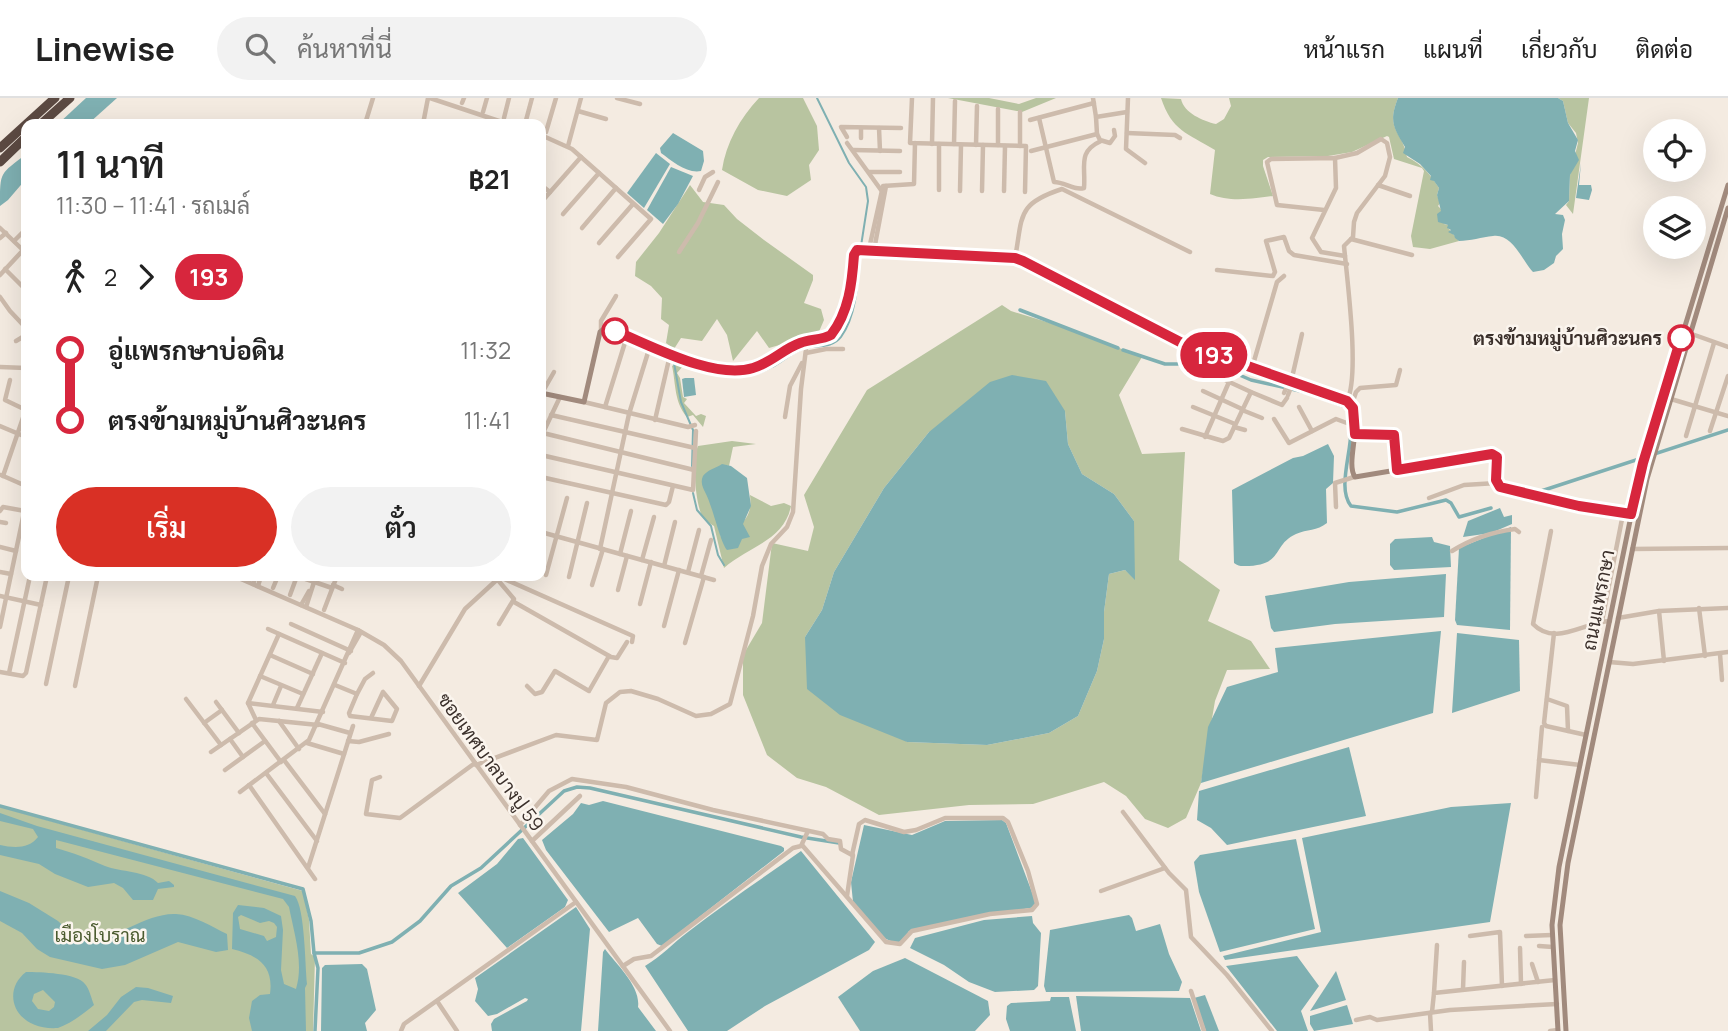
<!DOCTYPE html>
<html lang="th">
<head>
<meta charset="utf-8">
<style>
  :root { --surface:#fff; --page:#f2f2f2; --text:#222; --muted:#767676; --line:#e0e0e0; --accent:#d93025 }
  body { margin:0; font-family:Manrope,Sarabun,sans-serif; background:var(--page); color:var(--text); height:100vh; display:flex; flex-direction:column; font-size:26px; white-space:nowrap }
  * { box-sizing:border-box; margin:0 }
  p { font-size:23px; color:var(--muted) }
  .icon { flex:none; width:38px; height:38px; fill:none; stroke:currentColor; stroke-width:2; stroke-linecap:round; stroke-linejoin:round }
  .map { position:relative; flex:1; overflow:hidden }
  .panel { position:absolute; left:21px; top:21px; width:525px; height:462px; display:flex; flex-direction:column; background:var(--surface); border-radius:14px; box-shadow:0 7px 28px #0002 }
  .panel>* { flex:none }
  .badge { padding:0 14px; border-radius:23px; font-size:24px; line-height:46px }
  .buttons { position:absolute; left:1643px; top:21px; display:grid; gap:14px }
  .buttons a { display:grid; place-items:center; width:63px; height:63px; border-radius:50%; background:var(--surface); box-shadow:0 7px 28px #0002; font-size:35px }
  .map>.badge { position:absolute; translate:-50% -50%; box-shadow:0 0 0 4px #fff }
  .legs { display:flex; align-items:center; gap:10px; height:77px; padding:0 35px; font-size:23px }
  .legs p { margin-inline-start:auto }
  .overview { display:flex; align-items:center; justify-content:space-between; height:119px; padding:0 35px }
  h1 { font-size:38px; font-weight:600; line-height:52px }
  .action { display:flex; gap:14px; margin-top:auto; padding:14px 35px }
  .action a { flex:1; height:80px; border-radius:42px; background:var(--accent); color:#fff; font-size:28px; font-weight:600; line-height:80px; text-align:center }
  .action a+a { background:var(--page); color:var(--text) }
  ul { padding:0 35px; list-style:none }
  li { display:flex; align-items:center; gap:24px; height:70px; font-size:26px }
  li i { display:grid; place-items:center; width:10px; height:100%; margin:0 9px; background:currentColor }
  li i::after { content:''; width:18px; height:18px; margin:-9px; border:5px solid; border-radius:50%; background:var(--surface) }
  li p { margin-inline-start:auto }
  li:first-child i { background:linear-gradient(#0000 50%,currentColor 0) }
  li:last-child i { background:linear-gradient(currentColor 50%,#0000 0) }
  header { display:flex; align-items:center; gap:42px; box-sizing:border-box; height:98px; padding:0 35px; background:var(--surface); border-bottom:2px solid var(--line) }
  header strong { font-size:33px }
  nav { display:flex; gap:38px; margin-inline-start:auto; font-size:24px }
  .search { width:490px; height:63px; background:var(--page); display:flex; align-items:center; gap:18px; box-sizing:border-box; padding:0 24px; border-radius:38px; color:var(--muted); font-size:26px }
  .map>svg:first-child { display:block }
</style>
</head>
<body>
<header>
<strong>Linewise</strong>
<div class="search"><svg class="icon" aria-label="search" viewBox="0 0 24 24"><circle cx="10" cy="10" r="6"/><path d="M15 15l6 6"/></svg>ค้นหาที่นี่</div>
<nav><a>หน้าแรก</a><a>แผนที่</a><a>เกี่ยวกับ</a><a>ติดต่อ</a></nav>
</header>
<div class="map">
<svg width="1728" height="933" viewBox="0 0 1728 933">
  <rect width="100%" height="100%" fill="#f4ebe1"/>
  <!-- green -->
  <g fill="#b8c4a0" fill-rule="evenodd">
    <path d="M759 0H803L817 28 819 52 809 67 811 82 787 98 758 92 722 72C726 45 740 20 759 0Z"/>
    <path d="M948 0H989L1019 6 1036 0H1056L1022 14Z"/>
    <path d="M1161 0 1181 1C1184 15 1203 23 1216 26L1224 21 1231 8 1229 0H1398C1385 33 1402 31 1407 59 1423 67 1430 76 1439 90L1437 97 1440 105 1438 108 1441 111 1444 126 1448 127V130L1459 143 1430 151 1413 149 1411 138 1424 73 1422 70 1394 61 1389 39 1387 38 1352 54 1328 58 1268 59 1263 62V68L1273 98C1256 100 1230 105 1210 96L1215 52C1187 35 1172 33 1161 0Z"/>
    <path d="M1558 0H1589L1573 116 1566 107 1569 103 1570 77 1578 45 1576 35 1568 25 1563 3Z"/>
    <path d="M690 87 703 104 724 107 737 121 764 142 813 177V182L804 205 821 211 824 222 818 236 769 250 757 233 733 263 727 237 717 221 702 243 681 240 674 251 666 245 669 227 661 221 662 200 651 188 635 178 636 164 659 135Z"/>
    <path d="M1002 207 1011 213 1076 233 1142 259 1119 297 1142 356 1185 354 1179 462 1220 492 1208 523 1251 543 1270 571 1227 572 1215 603 1201 685 1186 720 1168 730 1145 721 1126 698 1104 684 1033 706 969 707 879 717 826 689 797 680 767 657 743 597V557L762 525 772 445 808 453 814 429 804 397 867 292ZM1065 313 1068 346 1082 376 1114 396 1134 423V480L1125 472 1109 476 1104 514V541L1097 573 1078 618 1049 635 987 647 907 644 805 539 822 512 834 474 884 390 929 334Z"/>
    <path d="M679 264 683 268 677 275 680 280 683 299 687 301 684 305 696 318 701 316 706 318 703 329 693 317 687 319C674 304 676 286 672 268Z"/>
    <path d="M732 343 756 346 733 349 729 368 722 367 719 369 712 406 721 439C740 427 753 422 750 397L771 408 784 405 791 408C784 443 749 448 724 470L714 428C712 427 706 423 704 421 695 410 692 361 698 348Z"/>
    <path d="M0 709 303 793 309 822 311 856 315 859 313 933H0Z"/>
  </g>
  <!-- water -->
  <g fill="#7fb0b2" fill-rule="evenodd">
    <path d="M86 0H117L88 26H58Z"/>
    <path d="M1398 0H1558L1563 3 1568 25 1578 42 1575 53 1579 62 1570 77 1569 103 1555 116 1563 117 1565 122 1562 136 1563 151 1556 158 1554 165 1544 172 1533 174C1522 162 1512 135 1493 138 1482 139 1470 143 1459 143L1455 140 1454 137 1448 134 1451 132 1447 130 1448 127 1438 124 1437 116 1441 113 1437 97 1439 90 1434 83 1430 82 1431 78 1420 66 1403 55 1405 49C1393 29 1389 23 1398 0Z"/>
    <path d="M673 35 703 53 704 63 701 73C687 76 672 63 661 55L660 50Z"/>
    <path d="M656 55 670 66 644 110 627 95Z"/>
    <path d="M26 56V81L8 102 0 108C0 72 0 77 26 56Z"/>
    <path d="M1581 65 1579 87H1591L1592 92 1589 102 1576 100Z"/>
    <path d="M671 69 693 78 678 106 663 126 647 112Z"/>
    <path d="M1012 277 1046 283 1065 313 1068 346 1082 376 1114 396 1134 423 1135 482 1125 472 1109 476 1104 514V541L1097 573 1078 618 1049 635 987 647 907 644 840 617 807 591 805 539 822 512 834 474 884 390 929 334 990 284Z"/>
    <path d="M685 280H694L696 297 684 299 682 281Z"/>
    <path d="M1328 346 1334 358 1333 385 1326 391 1327 425C1317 433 1307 431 1296 436 1272 447 1284 466 1249 468 1242 468 1239 469 1234 465L1232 392 1293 360 1303 358Z"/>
    <path d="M722 366 731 368 747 380 751 408 743 426 750 439 742 441 738 450 727 452C720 444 713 409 705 394 703 390 700 384 703 378 707 372 716 370 722 366Z"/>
    <path d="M1500 410 1504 419 1512 417V426L1491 435 1463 439 1468 423Z"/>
    <path d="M1511 429 1510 532 1457 527 1455 522 1459 450Z"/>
    <path d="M1432 439 1434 444 1450 448 1451 469 1394 472 1390 467V446L1395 441Z"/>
    <path d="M1446 476 1444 519 1335 526 1274 534 1271 530 1265 498 1349 484Z"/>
    <path d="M1441 533 1433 615 1201 685 1208 629 1227 589 1278 574 1275 550Z"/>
    <path d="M1457 535 1519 542 1520 593 1452 615Z"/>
    <path d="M1349 649 1366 718 1227 747 1211 730 1197 722 1199 693Z"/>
    <path d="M603 703 781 748 784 750V753L662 848 657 846 638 820 609 834 546 752 542 742 573 716 581 705 589 707Z"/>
    <path d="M1511 705 1490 824 1225 862 1223 858 1321 834 1302 740 1451 709Z"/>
    <path d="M0 715 37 728 295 798C305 811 305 867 307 886L305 890 306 933H252L249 920 252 903 260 897 270 896C274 867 257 857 232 851L233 815 238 807 264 810 281 818 283 832 281 872 284 886 296 891C304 865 294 835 289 809L283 801 56 742V750C74 755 89 761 105 768 120 774 147 773 158 785L169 783 174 787V789L158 791 153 802H133L123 790 114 785 88 789 55 776 39 766 0 757V747C14 750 29 751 38 739L33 731 0 723ZM241 817 260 825 269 823 274 825 277 829 276 839 267 843 264 838 240 831 238 819Z"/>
    <path d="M1002 722 1006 725 1036 805 1035 809 909 833 903 843 895 845 884 840 853 804 851 784 864 727 912 737 945 723Z"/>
    <path d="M523 740 568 802 565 809 507 850 458 795 497 766 518 741Z"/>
    <path d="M1296 741 1315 831 1220 854 1199 794 1194 764 1200 757Z"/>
    <path d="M801 753 875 844 869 852 765 908 727 933H688L645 868C662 858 673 845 688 834 725 805 763 780 801 753Z"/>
    <path d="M0 793 29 805 58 823 77 841C108 849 144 814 176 816 194 817 212 829 227 836L228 852 216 854 178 844 125 867 102 871 50 859 37 851 22 835 0 823Z"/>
    <path d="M576 809 590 831 581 933H492L491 926 494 921 527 903 528 901 525 900 497 916 488 918 475 903 478 891 475 880Z"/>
    <path d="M1129 817 1132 820 1136 833 1160 826 1169 856 1182 884 1179 893 1046 894 1044 888 1050 832Z"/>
    <path d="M1032 818 1033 825 1041 835 1038 888 1034 892 995 894 969 884 944 867 910 850 915 840 984 822Z"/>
    <path d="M605 851C617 867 641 889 638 909L656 933H598L603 854Z"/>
    <path d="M1297 858 1319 888 1301 913 1308 933H1277L1226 868Z"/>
    <path d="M905 860 988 903 990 917 975 933H860L838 899 873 873Z"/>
    <path d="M362 866 367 871 376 912 365 925 367 933H321L322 870 325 867Z"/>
    <path d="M1336 873 1346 902 1310 913Z"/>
    <path d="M26 874C40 874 77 875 85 886 90 892 91 900 94 907 84 915 72 925 58 930 15 933 0 894 26 874ZM43 892 55 904 54 909 49 913 38 911 32 903 34 896Z"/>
    <path d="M136 889 148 890 173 898 171 905 142 902 134 904 106 933H88L107 917 121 899Z"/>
    <path d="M1205 897 1219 933H1206L1194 900Z"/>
    <path d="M1076 898 1190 900 1201 933H1081Z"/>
    <path d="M1051 899H1069L1076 933H1010L1006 921 1007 908 1011 905 1050 903Z"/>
    <path d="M1347 907 1353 926 1314 933 1310 926V918Z"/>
  </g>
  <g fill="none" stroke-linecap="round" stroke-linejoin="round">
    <!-- stream -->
    <g stroke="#7fb0b2" stroke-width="2">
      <path d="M817 0 849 65 866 89 868 103 861 148"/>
      <path d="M604 235 623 242"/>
      <path d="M628 244 672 264H684"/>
      <path d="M674 265 681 304 693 332 692 368"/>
      <path d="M689 266C715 280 745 284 772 269 782 264 790 256 800 252 813 246 831 252 841 239 857 217 858 181 860 154"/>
      <path d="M693 395 697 412 711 428 718 457 724 467"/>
    </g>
    <!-- canal -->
    <g stroke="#7fb0b2" stroke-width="3.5">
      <path d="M1020 212 1118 250"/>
      <path d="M1123 252 1165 266H1207L1221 269 1251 282 1309 295 1346 309C1362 336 1333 385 1351 408L1397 414 1446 402 1451 405 1459 419 1491 410"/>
      <path d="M1535 395 1728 332"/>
      <path d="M0 708 303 791 311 823 314 855 318 870 315 933"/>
      <path d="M314 855H359L392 844 420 823 451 788 481 770 564 693 577 689 590 690 801 739 839 745"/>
    </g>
    <!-- street -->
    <g stroke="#cdbbac" stroke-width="4.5">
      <path d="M430 0 508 26"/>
      <path d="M617 0 640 6"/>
      <path d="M912 0 910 45 1026 48 1025 94"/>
      <path d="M1093 0 1096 19"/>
      <path d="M1128 0 1126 51 1145 65"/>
      <path d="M462 5 464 0"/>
      <path d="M578 13 606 21"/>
      <path d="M483 14 487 0"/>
      <path d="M504 20 509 0"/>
      <path d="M1039 20 1054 84C1065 84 1074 93 1084 90 1086 68 1077 54 1101 43"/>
      <path d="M1030 22 1094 5"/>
      <path d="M365 26 373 0"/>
      <path d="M423 26 428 0"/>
      <path d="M525 26 532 0"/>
      <path d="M861 30V40"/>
      <path d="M879 30 880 53"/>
      <path d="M546 34 556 0"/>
      <path d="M1127 35 1175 37 1180 40"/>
      <path d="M1097 36 1100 42 1110 45 1115 38 1114 32"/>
      <path d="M541 37 572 51 651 121 618 159"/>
      <path d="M847 39 841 29 901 30"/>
      <path d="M847 45 881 92"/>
      <path d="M932 46 933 0"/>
      <path d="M954 46 955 3"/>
      <path d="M976 47 977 8"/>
      <path d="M998 47V11"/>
      <path d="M568 48 581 0"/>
      <path d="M1020 48V14"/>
      <path d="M853 52 900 53"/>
      <path d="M1031 53 1097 36 1096 19 1127 14"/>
      <path d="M1335 60 1357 55 1381 41 1387 45 1390 59 1385 78 1357 115 1354 124 1353 139 1344 148C1347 181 1360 277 1347 303"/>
      <path d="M869 74H900"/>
      <path d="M541 87 550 94"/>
      <path d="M1378 87 1410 98"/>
      <path d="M699 92 705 79 713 74"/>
      <path d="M939 92V46"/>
      <path d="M960 93 961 47"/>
      <path d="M982 93 983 47"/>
      <path d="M1004 93 1005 48"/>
      <path d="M544 101 581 59"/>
      <path d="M1324 112 1277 107 1267 64 1271 61 1335 60 1336 90 1312 140 1321 154 1345 158"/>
      <path d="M563 116 599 75"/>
      <path d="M0 130 26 155"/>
      <path d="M582 130 616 90"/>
      <path d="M0 140 6 135"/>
      <path d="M1351 141 1412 157"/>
      <path d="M14 143 26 131"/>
      <path d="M599 145 633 106"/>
      <path d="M869 151 883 88 914 86 915 45"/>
      <path d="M874 152 886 88"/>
      <path d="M679 154 698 125 718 84"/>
      <path d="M1015 160C1023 118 1016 106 1062 91L1190 154"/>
      <path d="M5 171 26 192"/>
      <path d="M1217 172 1273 178 1275 174 1266 143 1284 139 1289 153 1294 157 1347 166"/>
      <path d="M0 177 26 149"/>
      <path d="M0 199 10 213 26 230"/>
      <path d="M601 232V223L616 198"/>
      <path d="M1689 235 1728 249"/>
      <path d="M16 243 26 237"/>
      <path d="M806 255 826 251H843"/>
      <path d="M0 269 26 270"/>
      <path d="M1252 270 1277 184 1284 178"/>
      <path d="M1212 276 1251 294"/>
      <path d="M10 282 5 302 26 312"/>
      <path d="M1291 284 1302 236"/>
      <path d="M1203 293 1242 311"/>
      <path d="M542 295 554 274"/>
      <path d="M1284 295 1289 283"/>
      <path d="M1288 297 1293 284"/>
      <path d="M1671 301 1728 318"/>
      <path d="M584 304 688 329 695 327"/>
      <path d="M1352 306 1356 294 1360 290 1396 287 1400 272"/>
      <path d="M605 309 627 238"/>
      <path d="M1193 309 1235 326"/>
      <path d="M1299 309 1312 333"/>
      <path d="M1242 312 1262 320"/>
      <path d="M551 317 695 350"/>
      <path d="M785 319 790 288 802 265"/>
      <path d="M1274 321 1289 345 1336 321 1355 328"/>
      <path d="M655 322 670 257"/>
      <path d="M0 328 26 339"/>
      <path d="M1234 329 1245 332"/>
      <path d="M1182 331 1223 343 1229 340 1251 294 1282 307 1287 300"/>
      <path d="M1710 333 1728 278"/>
      <path d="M543 335 694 372"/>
      <path d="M1355 336H1392L1397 372"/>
      <path d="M1686 338 1714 245"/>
      <path d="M541 339 560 299"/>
      <path d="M1205 339 1229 284"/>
      <path d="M541 357 693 392 696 333"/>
      <path d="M1 377 26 388"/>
      <path d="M3 378 26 311"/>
      <path d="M541 379 666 407 669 404 673 388"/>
      <path d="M1429 400 1464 387 1497 385"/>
      <path d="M541 401 543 394"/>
      <path d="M1336 409 1335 385 1354 379"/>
      <path d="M0 413 3 409 25 413"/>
      <path d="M0 424 6 425"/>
      <path d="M1551 433 1533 526C1555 549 1584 524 1610 523"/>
      <path d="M541 434 714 482"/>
      <path d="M0 449 16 453"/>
      <path d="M600 451 629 316 650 248"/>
      <path d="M1632 451 1728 450"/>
      <path d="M1452 453C1471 441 1492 434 1515 431L1519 434"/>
      <path d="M620 456 631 413"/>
      <path d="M642 462 654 419"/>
      <path d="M664 468 675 424"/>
      <path d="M0 474 11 476"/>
      <path d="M688 474 699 432"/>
      <path d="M546 477 567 400"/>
      <path d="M234 478 358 532 384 547 401 563 670 933"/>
      <path d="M297 478 332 490"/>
      <path d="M701 478 711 442"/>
      <path d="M500 479 633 538 632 544"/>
      <path d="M569 479 587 405"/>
      <path d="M497 481 514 501 499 526"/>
      <path d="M253 486 256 478"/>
      <path d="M333 487 342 491"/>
      <path d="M592 487 603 451"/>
      <path d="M258 488 261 478"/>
      <path d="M273 490 278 478"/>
      <path d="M618 492 627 458"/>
      <path d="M290 497 297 478"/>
      <path d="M0 498 41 507"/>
      <path d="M514 504 611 559 617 560 627 544"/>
      <path d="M640 506 651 464"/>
      <path d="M301 507 309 493"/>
      <path d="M306 509 316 478"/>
      <path d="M1699 510 1705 558"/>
      <path d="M324 512 337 478"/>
      <path d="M1659 513 1664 563"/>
      <path d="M1618 520 1659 513 1728 510"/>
      <path d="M1602 523 1623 416"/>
      <path d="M291 526 351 553"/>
      <path d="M664 528 679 472"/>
      <path d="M0 529 26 405"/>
      <path d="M268 531 345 565"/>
      <path d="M1554 535 1544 625 1546 628 1586 637"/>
      <path d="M685 545 704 479"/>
      <path d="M349 555 361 534"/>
      <path d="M1720 556 1722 582"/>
      <path d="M270 557 313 576"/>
      <path d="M1609 564 1633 566 1728 554"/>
      <path d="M0 574 23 578 26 575 47 478"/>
      <path d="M9 575 30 478"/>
      <path d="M260 578 303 596"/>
      <path d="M46 586 69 478"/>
      <path d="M335 587 357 596 349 615 350 618 392 623 397 611 383 594 371 620"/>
      <path d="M75 588 98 478"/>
      <path d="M419 588 465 511 501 478"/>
      <path d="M527 588 535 596 542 594 555 573 589 593 609 558"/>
      <path d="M357 596 365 581 373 575"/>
      <path d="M186 601 221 647"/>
      <path d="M1547 601 1567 608 1568 633"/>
      <path d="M216 604 239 635"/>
      <path d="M248 605 323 614"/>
      <path d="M273 607 281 588"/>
      <path d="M297 610 322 555"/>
      <path d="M256 622 248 605 279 536"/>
      <path d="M279 623 299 651"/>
      <path d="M204 625 222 612"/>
      <path d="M252 625 281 664"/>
      <path d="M318 626 350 635"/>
      <path d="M230 641 243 659"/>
      <path d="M348 643 359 644 389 636"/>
      <path d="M307 645 344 656"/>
      <path d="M211 654 259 621 318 627"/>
      <path d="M284 662 325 716"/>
      <path d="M1539 662 1580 667"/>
      <path d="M476 667 556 637 597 642 606 605 620 594 631 593 658 601 696 618 711 616 730 606 753 518 762 468 771 446 787 429 793 414 801 291 806 251 804 243"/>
      <path d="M225 672 265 643"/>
      <path d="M266 675 317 743"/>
      <path d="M380 679 372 682 366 716 400 720 475 665"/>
      <path d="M249 687 315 781"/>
      <path d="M240 694 309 642 358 532"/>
      <path d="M1536 699 1542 629"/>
      <path d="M1123 714 1169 775 1186 792 1191 839 1227 877 1272 933"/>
      <path d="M520 727 549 693 572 681 626 689 713 712 823 736 828 741 840 743 841 751 852 757 859 726 865 722 904 734 916 732 945 720H1003L1008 724 1028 773 1037 806 1032 812 990 816 912 833 900 846 886 844 802 747"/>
      <path d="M532 743 580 698"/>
      <path d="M308 770 353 628"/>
      <path d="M1101 793 1165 770"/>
      <path d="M847 798 853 757"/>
      <path d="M1470 838 1500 834 1502 888"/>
      <path d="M1526 838 1552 837"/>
      <path d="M1539 848 1553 849"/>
      <path d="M1520 850 1521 886"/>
      <path d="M1532 866 1538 884"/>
      <path d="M623 868 634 861 651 858 793 750 801 748 808 733"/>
      <path d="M1463 891 1464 864"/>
      <path d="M1191 893 1204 933"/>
      <path d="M1434 895 1437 847"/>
      <path d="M437 903 457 933"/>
      <path d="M1432 914 1434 895 1555 882"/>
      <path d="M1430 915 1431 933"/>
      <path d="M1356 922 1370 919 1377 922 1450 912 1557 906"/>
      <path d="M401 933 404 926 576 804"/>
      <path d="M1550 933 1558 932"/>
    </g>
    <!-- secondary -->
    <g stroke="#a18a7d" stroke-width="5">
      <path d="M541 295 584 304 600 234 605 230C650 241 705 284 752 270 770 265 783 252 799 245 809 241 822 244 830 238 849 225 852 178 854 157L857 152 1019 161 1182 245 1351 305C1363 327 1345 364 1355 379L1492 356 1497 359 1496 382 1500 389 1579 408 1631 416"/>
      <path d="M1558 933 1552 827 1559 769 1639 379 1728 87"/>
      <path d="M1566 933 1560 827 1568 765 1647 381 1728 110"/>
    </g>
    <!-- highway -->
    <g stroke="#5c4a42" stroke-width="9">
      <path d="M41 26 70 0"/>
      <path d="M0 50 55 0"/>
      <path d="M0 64 26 39"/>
    </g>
  </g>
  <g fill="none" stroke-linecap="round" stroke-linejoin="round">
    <defs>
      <path id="line-1" d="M615 233C652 248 714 282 753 270 771 265 783 251 800 245 810 241 822 242 831 237 849 214 852 185 854 157L857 152 1015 160 1023 163 1182 245 1347 303 1353 310 1355 336 1394 337 1397 372 1492 356 1497 359 1496 382 1500 389 1579 408 1631 416 1643 365 1681 240"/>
    </defs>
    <!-- line-1 casing -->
    <use href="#line-1" stroke="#fff" stroke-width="16"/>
    <!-- line-1 -->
    <use href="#line-1" stroke="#d7263d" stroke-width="10"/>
  </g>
  <!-- markers -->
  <g fill="#fff" stroke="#d7263d" stroke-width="3.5">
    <circle cx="615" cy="233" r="12"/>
    <circle cx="1681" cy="240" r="12"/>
  </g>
  <g text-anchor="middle" stroke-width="5" stroke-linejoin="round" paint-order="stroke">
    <!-- stop labels -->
    <g font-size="19" font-weight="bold" fill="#3b302b" stroke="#fbf5ee" text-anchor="end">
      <text x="1662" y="247">ตรงข้ามหมู่บ้านศิวะนคร</text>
    </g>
    <!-- street labels -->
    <g font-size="19" fill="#3b302b" stroke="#fbf5ee">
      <text transform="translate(1598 502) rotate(-79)" y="7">ถนนแพรกษา</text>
      <text transform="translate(491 664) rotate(54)" y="7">ซอยเทศบาลบางปู 59</text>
    </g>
    <!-- park labels -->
    <g font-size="19" fill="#4a5a2e" stroke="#fbf5ee">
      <text x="100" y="844">เมืองโบราณ</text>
    </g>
  </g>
</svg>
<div class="buttons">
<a><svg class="icon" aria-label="locate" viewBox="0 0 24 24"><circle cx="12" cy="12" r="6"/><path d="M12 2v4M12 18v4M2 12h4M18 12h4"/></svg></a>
<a><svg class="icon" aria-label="layers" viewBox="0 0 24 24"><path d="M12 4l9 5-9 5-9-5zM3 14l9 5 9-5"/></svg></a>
</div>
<b class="badge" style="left:1214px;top:257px;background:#d7263d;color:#fff">193</b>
<section class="panel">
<div class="overview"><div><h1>11 นาที</h1><p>11:30 – 11:41 · รถเมล์</p></div><b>฿21</b></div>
<div class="legs"><svg class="icon" aria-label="walk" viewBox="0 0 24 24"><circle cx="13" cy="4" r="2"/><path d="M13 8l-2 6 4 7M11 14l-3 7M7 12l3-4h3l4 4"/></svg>2<svg class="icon" aria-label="forward" viewBox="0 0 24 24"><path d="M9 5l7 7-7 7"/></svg><b class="badge" style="background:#d7263d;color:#fff">193</b></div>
<ul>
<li><i style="color:#d7263d"></i><b>อู่แพรกษาบ่อดิน</b><p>11:32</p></li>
<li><i style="color:#d7263d"></i><b>ตรงข้ามหมู่บ้านศิวะนคร</b><p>11:41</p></li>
</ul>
<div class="action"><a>เริ่ม</a><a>ตั๋ว</a></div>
</section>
</div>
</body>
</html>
